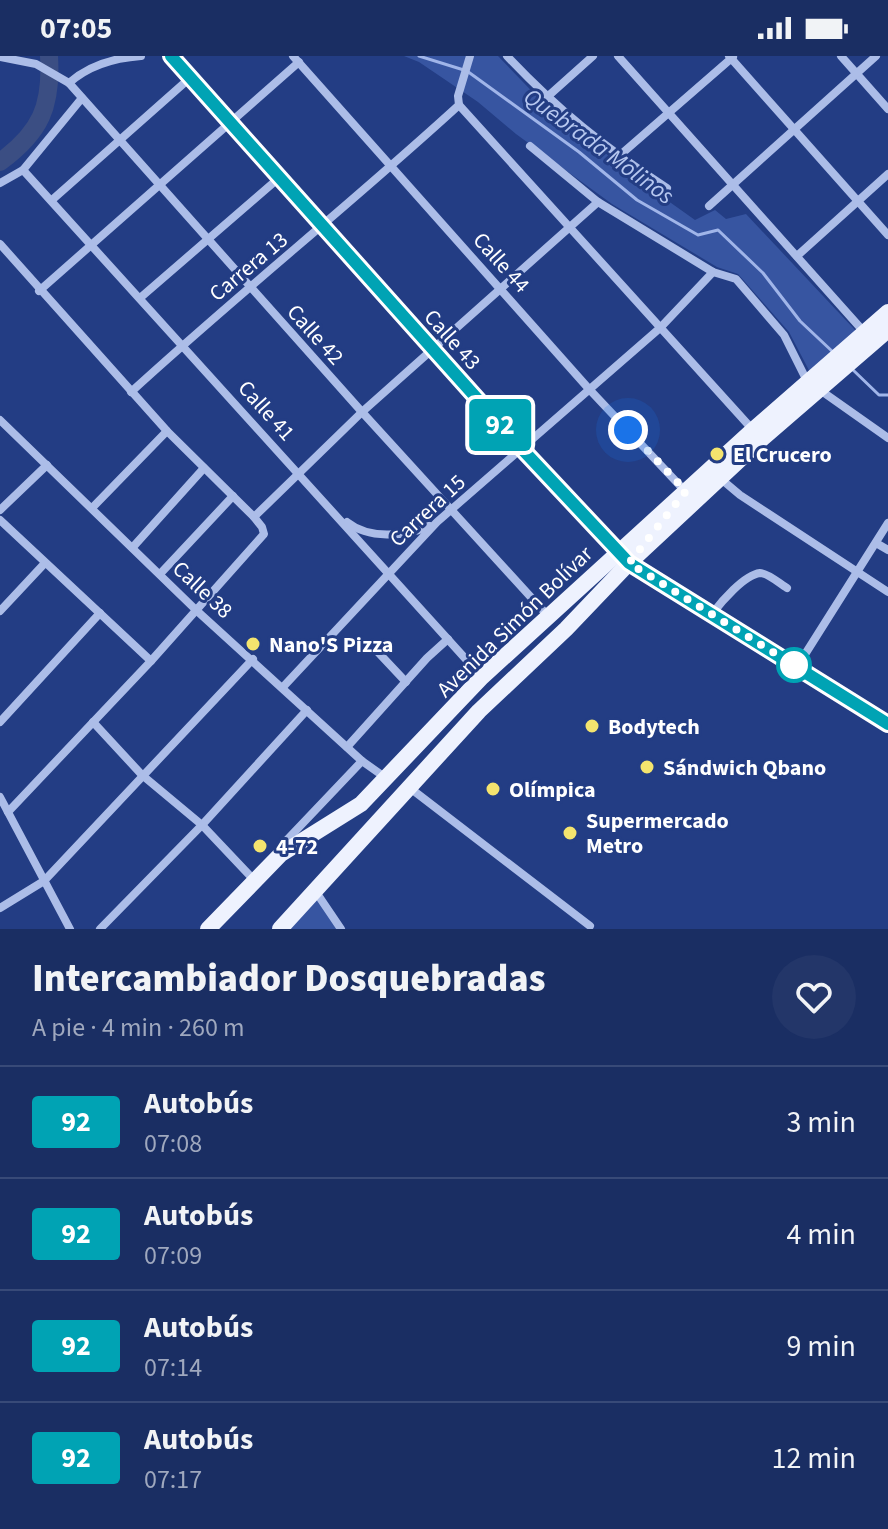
<!DOCTYPE html>
<html lang="es">
<head>
<meta charset="utf-8">
<style>
  :root { --surface:#1a2e63; --page:#233669; --text:#f1f3f6; --muted:#9fa8be; --line:#384a78 }
  body { margin:0; font-family:"Source Sans 3",sans-serif; background:var(--page); color:var(--text); height:100vh; display:flex; flex-direction:column; font-size:30px; white-space:nowrap }
  * { box-sizing:border-box; margin:0 }
  p { font-size:26px; color:var(--muted) }
  .icon { flex:none; width:44px; height:44px; fill:none; stroke:currentColor; stroke-width:2; stroke-linecap:round; stroke-linejoin:round }
  .map { position:relative; height:873px; overflow:hidden }
  .drawer { display:flex; flex-direction:column; background:var(--surface); flex:1 }
  .drawer>* { flex:none }
  .badge { padding:0 16px; border-radius:6px; font-size:28px; line-height:52px }
  .you { position:absolute; width:40px; height:40px; margin:-20px; border:6px solid #fff; border-radius:50%; background:#1a73e8; box-shadow:0 0 0 12px #1a73e833 }
  .map>.badge { position:absolute; translate:-50% -50%; box-shadow:0 0 0 4px #fff }
  .round { display:grid; place-items:center; flex:none; width:84px; height:84px; border-radius:42px; background:var(--page) }
  .head { display:flex; align-items:center; justify-content:space-between; height:136px; padding:0 32px }
  h1 { font-size:38px; font-weight:800; line-height:60px }
  ul { padding:0; list-style:none }
  li { display:flex; align-items:center; gap:24px; height:112px; padding:0 32px; border-top:2px solid var(--line) }
  li div { flex:1 }
  li b { display:block; font-size:30px }
  li em { font-style:normal }
  li .badge { min-width:88px; font-weight:700; text-align:center }
  .status { display:flex; justify-content:space-between; align-items:center; height:56px; padding:0 40px; background:var(--surface); direction:ltr }
  .status svg { height:22px; fill:currentColor }
  .map>svg:first-child { display:block }
</style>
</head>
<body>
<div class="status"><b>07:05</b><svg viewBox="0 0 49 12"><path d="M0 12V9h3v3zM5 12V6h3v6zM10 12V3h3v9zM15 12V0h3v12zM26 1h20v11H26zM47 4h2v5h-2z"/></svg></div>
<div class="map">
<svg width="888" height="873" viewBox="0 0 888 873">
  <rect width="100%" height="100%" fill="#233d84"/>
  <!-- green -->
  <g fill="#3755a1">
    <path d="M404 0H498L551 55 574 70 626 115 695 164 715 154 726 163 746 158 856 275 813 322 789 276 738 218 717 211 612 148 516 78 478 46 419 6Z"/>
    <path d="M316 836 341 873H280Z"/>
  </g>
  <g fill="none" stroke-linecap="round" stroke-linejoin="round">
    <!-- stream -->
    <g stroke="#a0b5e9" stroke-width="3">
      <path d="M419 0 467 15 579 96 637 144 698 179 718 174 763 217 800 265 834 297"/>
      <path d="M852 313 879 339H888"/>
    </g>
    <!-- river -->
    <path stroke="#3b4e83" stroke-width="18" d="M0 106C41 76 52 50 49 0"/>
    <!-- street -->
    <g stroke="#acbde8" stroke-width="8">
      <path d="M171 0 522 393 618 496"/>
      <path d="M293 0 589 333 685 435"/>
      <path d="M507 0C557 53 605 92 667 132"/>
      <path d="M618 0 865 277"/>
      <path d="M729 0 888 179"/>
      <path d="M841 0 888 53"/>
      <path d="M0 1 36 8 69 27 362 356 549 561"/>
      <path d="M69 27C89 9 114 2 141 0"/>
      <path d="M546 42 593 0"/>
      <path d="M459 49 753 374"/>
      <path d="M530 90 598 146 713 216 736 223 784 279 807 325"/>
      <path d="M619 100 733 1"/>
      <path d="M23 114 482 621"/>
      <path d="M0 127 23 114 82 42"/>
      <path d="M52 144 191 21"/>
      <path d="M709 150 876 0"/>
      <path d="M0 188 167 375 254 461 262 471 264 478 151 605 8 756"/>
      <path d="M797 200 888 118"/>
      <path d="M39 235 299 6"/>
      <path d="M140 242 280 121"/>
      <path d="M820 334 888 382"/>
      <path d="M131 336C238 238 352 147 459 49L458 40 470 0"/>
      <path d="M0 364 196 554 362 705 386 722"/>
      <path d="M721 423 740 439 888 536"/>
      <path d="M93 451 167 375"/>
      <path d="M0 454 47 409"/>
      <path d="M254 461 362 356 598 146"/>
      <path d="M0 464 151 605"/>
      <path d="M347 466C368 483 405 481 429 470"/>
      <path d="M876 487 888 494"/>
      <path d="M133 491 204 412"/>
      <path d="M160 518 233 440"/>
      <path d="M0 555 44 508"/>
      <path d="M712 558C721 546 744 519 760 517 768 517 780 528 787 532"/>
      <path d="M375 593 406 626"/>
      <path d="M797 611 888 467"/>
      <path d="M283 631 437 466 660 272 713 216"/>
      <path d="M0 666 100 557"/>
      <path d="M93 666 142 719 202 769 254 824"/>
      <path d="M347 691 427 602 448 583"/>
      <path d="M410 732 590 870"/>
      <path d="M0 741 70 873"/>
      <path d="M282 793 284 787 362 705"/>
      <path d="M316 836 341 873"/>
      <path d="M0 852 44 825 253 603"/>
      <path d="M100 873 202 769 307 654"/>
    </g>
    <!-- secondary -->
    <path stroke="#d6dff7" stroke-width="14" d="M622 499 629 507 888 668"/>
    <!-- primary -->
    <g stroke="#eef2fe" stroke-width="16">
      <path d="M208 873 281 798 361 748 482 621 753 374 888 256"/>
      <path d="M280 873 479 655 566 573 629 507 763 382 888 274"/>
    </g>
  </g>
  <g fill="none" stroke-linecap="round" stroke-linejoin="round">
    <defs>
      <path id="line" d="M171 0 522 393 629 507 888 668"/>
    </defs>
    <!-- line casing -->
    <use href="#line" stroke="#fff" stroke-width="18"/>
    <!-- line -->
    <use href="#line" stroke="#00a3b4" stroke-width="12"/>
    <!-- walk -->
    <path stroke="#fff" stroke-width="8" stroke-dasharray="0 14.4" d="M628 374 686 435 629 507 797 611 794 609"/>
  </g>
  <!-- markers -->
  <g fill="#f4e46e" stroke="#233d84" stroke-width="3">
    <circle cx="717" cy="398" r="8"/>
    <circle cx="253" cy="588" r="8"/>
    <circle cx="592" cy="670" r="8"/>
    <circle cx="647" cy="711" r="8"/>
    <circle cx="493" cy="733" r="8"/>
    <circle cx="570" cy="777" r="8"/>
    <circle cx="260" cy="790" r="8"/>
  </g>
  <circle fill="#fff" stroke="#00a3b4" stroke-width="4" cx="794" cy="609" r="16"/>
  <g text-anchor="middle" stroke-width="6" stroke-linejoin="round" paint-order="stroke">
    <!-- street labels -->
    <g font-size="22" fill="#fff" stroke="#233d84">
      <text transform="translate(502 206) rotate(48)" y="8">Calle 44</text>
      <text transform="translate(248 210) rotate(-40)" y="8">Carrera 13</text>
      <text transform="translate(316 278) rotate(48)" y="8">Calle 42</text>
      <text transform="translate(453 283) rotate(48)" y="8">Calle 43</text>
      <text transform="translate(267 354) rotate(48)" y="8">Calle 41</text>
      <text transform="translate(427 454) rotate(-43)" y="8">Carrera 15</text>
      <text transform="translate(203 533) rotate(43)" y="8">Calle 38</text>
      <text transform="translate(514 565) rotate(-44)" y="8">Avenida Simón Bolívar</text>
    </g>
    <!-- poi labels -->
    <g font-size="22" font-weight="bold" fill="#fff" stroke="#233d84" text-anchor="start">
      <text x="733" y="406">El Crucero</text>
      <text x="269" y="596">Nano'S Pizza</text>
      <text x="608" y="678">Bodytech</text>
      <text x="663" y="719">Sándwich Qbano</text>
      <text x="509" y="741">Olímpica</text>
      <text x="586" y="772">Supermercado<tspan x="586" dy="25">Metro</tspan></text>
      <text x="276" y="798">4-72</text>
    </g>
    <!-- water labels -->
    <g font-size="24" font-style="italic" fill="#b7c8f0" stroke="#233d84">
      <text transform="translate(599 90) rotate(36)" y="8">Quebrada Molinos</text>
    </g>
  </g>
</svg>
<div class="you" style="left:628px;top:374px"></div>
<b class="badge" style="left:500px;top:369px;background:#00a3b4;color:#fff">92</b>
</div>
<section class="drawer">
<div class="head"><div><h1>Intercambiador Dosquebradas</h1><p>A pie · 4 min · 260 m</p></div><a class="round"><svg class="icon" aria-label="heart" viewBox="0 0 24 24"><path d="M12 20l-8-8c-3-5 5-10 8-4 3-6 11-1 8 4z"/></svg></a></div>
<ul>
<li><span class="badge" style="background:#00a3b4;color:#fff">92</span><div><b>Autobús</b><p>07:08</p></div><em>3 min</em></li>
<li><span class="badge" style="background:#00a3b4;color:#fff">92</span><div><b>Autobús</b><p>07:09</p></div><em>4 min</em></li>
<li><span class="badge" style="background:#00a3b4;color:#fff">92</span><div><b>Autobús</b><p>07:14</p></div><em>9 min</em></li>
<li><span class="badge" style="background:#00a3b4;color:#fff">92</span><div><b>Autobús</b><p>07:17</p></div><em>12 min</em></li>
</ul>
</section>
</body>
</html>
